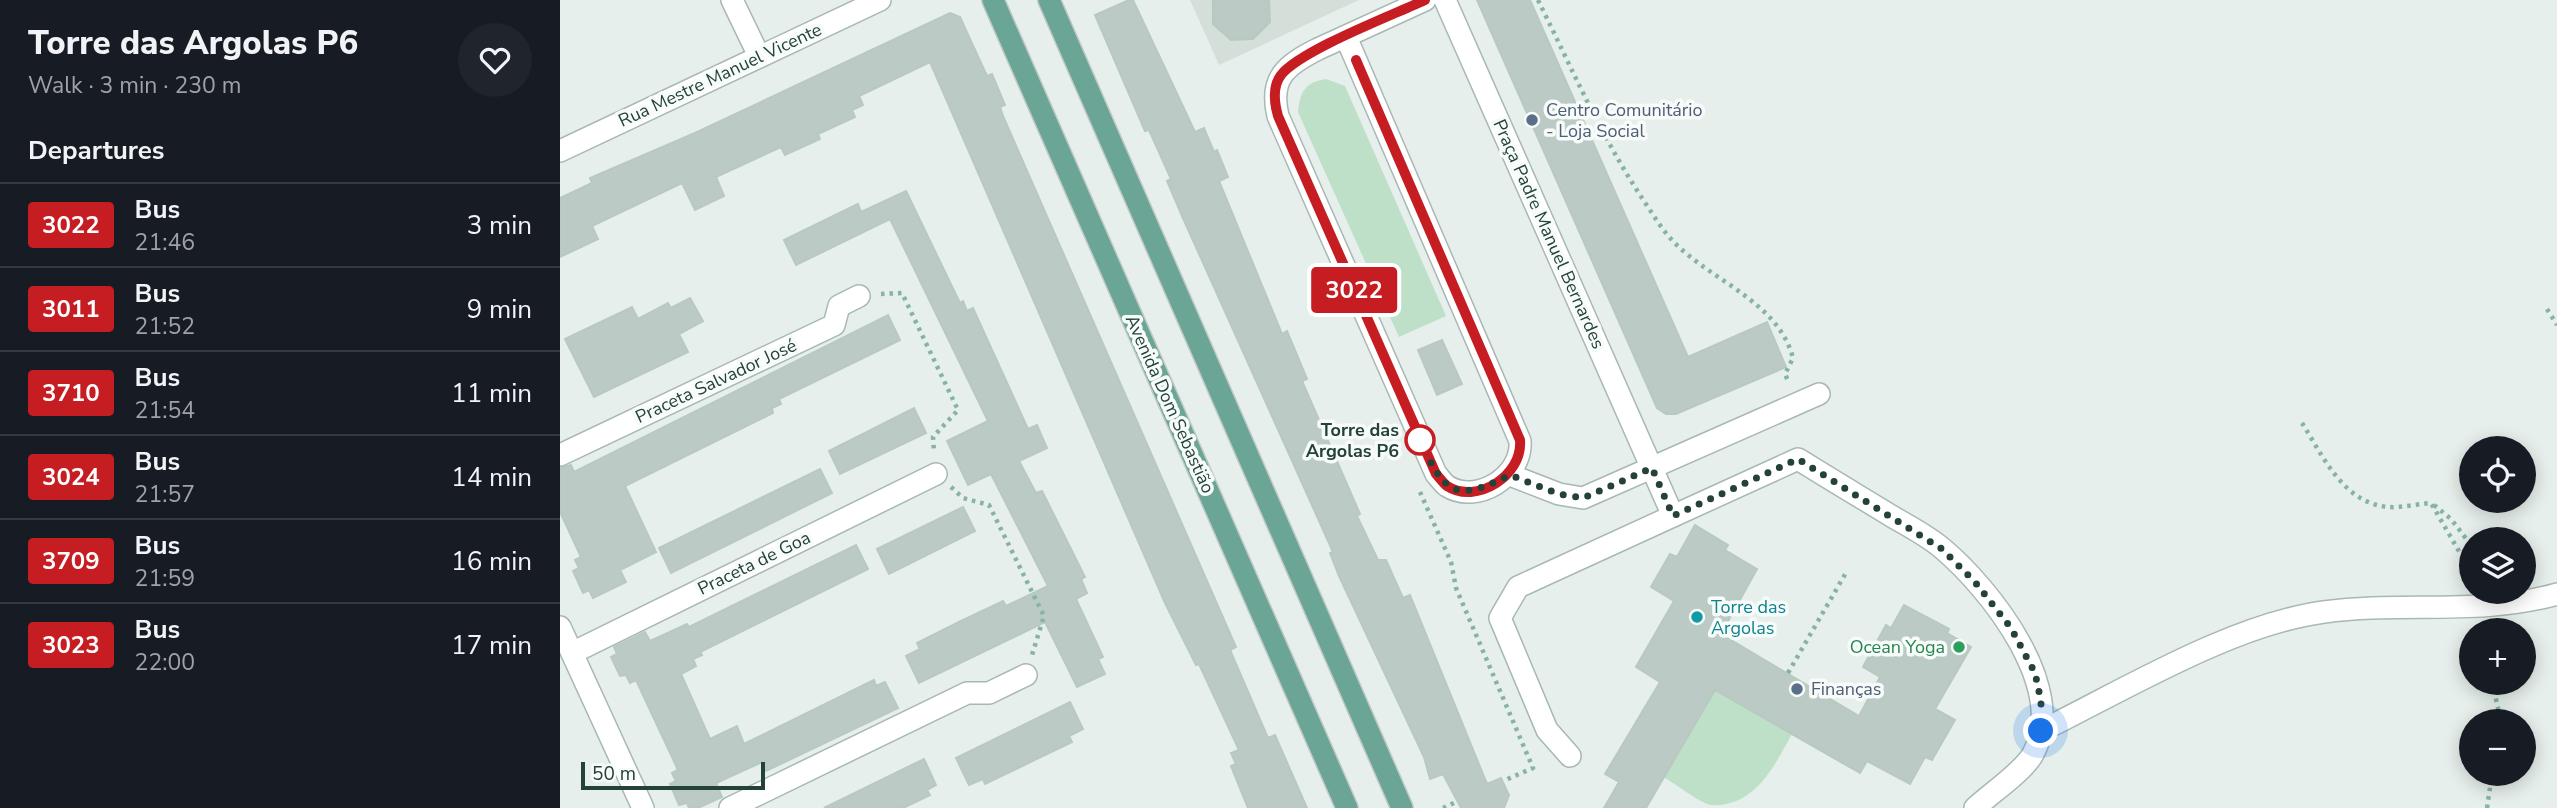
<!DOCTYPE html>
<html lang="en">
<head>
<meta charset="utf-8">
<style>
  :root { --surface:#171b24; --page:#20242c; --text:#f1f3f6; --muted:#9ea1a6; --line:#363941 }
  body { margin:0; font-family:"Nunito Sans",sans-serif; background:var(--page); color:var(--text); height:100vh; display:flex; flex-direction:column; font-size:26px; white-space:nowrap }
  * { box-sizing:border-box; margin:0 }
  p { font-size:23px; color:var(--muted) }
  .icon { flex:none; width:38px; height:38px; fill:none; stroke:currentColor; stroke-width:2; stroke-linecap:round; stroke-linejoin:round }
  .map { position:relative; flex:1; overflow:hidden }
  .sheet { display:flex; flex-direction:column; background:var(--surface); width:560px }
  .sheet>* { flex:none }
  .badge { padding:0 14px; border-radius:5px; font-size:24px; line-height:46px }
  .fabs { position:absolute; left:1899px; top:436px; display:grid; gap:14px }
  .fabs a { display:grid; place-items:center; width:77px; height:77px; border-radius:50%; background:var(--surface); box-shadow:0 4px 18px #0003; font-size:35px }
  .scale { position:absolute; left:21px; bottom:18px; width:184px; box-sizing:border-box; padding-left:7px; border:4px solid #24423a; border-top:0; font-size:19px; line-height:24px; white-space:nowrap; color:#24423a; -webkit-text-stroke:5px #f7fbf9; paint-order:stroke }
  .you { position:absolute; width:35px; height:35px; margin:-18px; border:5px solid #fff; border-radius:50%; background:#1a73e8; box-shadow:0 0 0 10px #1a73e833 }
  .map>.badge { position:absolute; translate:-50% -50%; box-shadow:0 0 0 4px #fff }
  h2 { padding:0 28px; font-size:26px; line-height:63px }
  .round { display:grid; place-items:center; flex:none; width:74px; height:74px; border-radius:37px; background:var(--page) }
  .overview { display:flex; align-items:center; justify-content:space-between; height:119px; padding:0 28px }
  h1 { font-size:33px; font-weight:800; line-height:52px }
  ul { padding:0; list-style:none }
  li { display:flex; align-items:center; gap:21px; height:84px; padding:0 28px; border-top:2px solid var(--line) }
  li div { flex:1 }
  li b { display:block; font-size:26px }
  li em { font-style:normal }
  li .badge { min-width:77px; font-weight:700; text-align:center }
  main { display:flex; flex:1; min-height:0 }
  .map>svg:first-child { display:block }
</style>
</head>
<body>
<main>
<section class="sheet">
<div class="overview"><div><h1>Torre das Argolas P6</h1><p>Walk · 3 min · 230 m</p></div><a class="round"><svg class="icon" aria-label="heart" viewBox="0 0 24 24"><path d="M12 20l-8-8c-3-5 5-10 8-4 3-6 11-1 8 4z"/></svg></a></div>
<h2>Departures</h2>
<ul>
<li><span class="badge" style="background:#c61d23;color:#fff">3022</span><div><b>Bus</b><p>21:46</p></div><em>3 min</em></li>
<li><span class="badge" style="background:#c61d23;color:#fff">3011</span><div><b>Bus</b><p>21:52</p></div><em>9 min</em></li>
<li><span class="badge" style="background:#c61d23;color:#fff">3710</span><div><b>Bus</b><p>21:54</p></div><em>11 min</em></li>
<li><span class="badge" style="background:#c61d23;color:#fff">3024</span><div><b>Bus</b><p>21:57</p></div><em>14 min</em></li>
<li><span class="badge" style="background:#c61d23;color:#fff">3709</span><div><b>Bus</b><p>21:59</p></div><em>16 min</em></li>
<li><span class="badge" style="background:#c61d23;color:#fff">3023</span><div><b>Bus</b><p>22:00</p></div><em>17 min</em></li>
</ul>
</section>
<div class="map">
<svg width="1997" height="808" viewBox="0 0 1997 808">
  <rect width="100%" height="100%" fill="#e6efeb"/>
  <!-- built -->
  <path fill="#d4dfda" d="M630 0H799L659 65Z"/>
  <!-- green -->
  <g fill="#bfe0c8">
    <path d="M766 79 785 86 886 316 839 337 738 112C740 92 745 82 766 79Z"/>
    <path d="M1155 690 1232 734C1215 764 1196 808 1150 805 1135 800 1118 785 1103 777Z"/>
  </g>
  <!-- building -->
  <g fill="#bbcac4" stroke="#b8c9c2" stroke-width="2">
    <path d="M569 0H573L635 132 644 128 654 152 657 150 668 177 659 181 722 334 727 331 747 379 742 381 800 514 797 516 818 560H826L843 598 850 595 927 784 941 778 949 795 944 808H901L883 774 870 779 864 757 779 576 770 553 773 552 622 216 607 181 611 179 589 130 585 131 535 15Z"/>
    <path d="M653 0H709L710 22 693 39 671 40 653 24Z"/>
    <path d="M917 0H970L1128 357 1207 322 1226 367 1116 414H1106L1097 408Z"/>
    <path d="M390 13 400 17 427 76 432 74 445 105 440 107 443 116 676 647 670 650 708 738 715 735 747 808H688L671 766 676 764 671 753 679 750 639 664 636 665 605 603 370 62 299 96 303 105 292 110 295 117 258 134 260 139 225 155 221 147 156 177 164 196 135 210 122 183 32 226 38 239 0 257V198L32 183 30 178 135 133Z"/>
    <path d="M346 191 400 303 403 301 407 311 413 308 468 429 477 425 487 448 459 461 476 493 482 491 525 577 521 579 527 593 516 599 543 657 538 659 545 674 517 687 485 622 359 683 346 656 360 649 357 643 399 622 443 601 446 606 488 586 431 474 408 485 387 441 428 421 330 219 236 265 224 240 298 204 301 212Z"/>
    <path d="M130 298 143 321 119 334 128 352 34 397 5 339 72 307 78 319 108 303 111 308Z"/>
    <path d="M328 315 340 340 219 399 221 404 212 408 213 413 65 486 96 552 60 570 66 582 33 598 29 590 23 593 13 571 19 568 15 560 21 557 0 512V468L11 465 14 472Z"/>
    <path d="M882 340 902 384 877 395 858 350Z"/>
    <path d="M354 408 366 433 280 474 269 451Z"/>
    <path d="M260 469 272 493 111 573 99 548Z"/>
    <path d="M403 507 415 531 329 574 317 549Z"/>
    <path d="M1135 525 1168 545 1165 550 1197 569 1161 634 1299 716 1320 677 1303 667 1326 625 1331 628 1344 605 1389 629 1387 633 1411 647 1375 709 1395 720 1372 760 1365 757 1350 784 1307 761 1300 773 1155 690 1086 808H1044L1059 782 1045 774 1100 682 1076 667 1114 601 1091 587 1110 554 1117 557Z"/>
    <path d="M296 545 308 569 140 652 142 655 133 659 136 666 121 674 150 739 177 726 184 744 314 680 316 686 325 682 338 708 206 771 202 762 156 783 162 797 138 808H129L127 803 119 805 110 784 116 781 112 773 118 770 76 680 70 683 66 675 60 676 51 657 57 654 54 647 85 632 90 641 127 624 129 627Z"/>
    <path d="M510 702 523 729 509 736 512 742 425 784 423 779 409 785 396 758Z"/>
    <path d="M364 759 376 785 367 790 370 795 343 808H264Z"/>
  </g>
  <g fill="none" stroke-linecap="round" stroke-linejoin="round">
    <defs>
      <g id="minor">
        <path d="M172 0 199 56"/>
        <path d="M885 0 1113 516 958 587 940 618 987 730 1010 756"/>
        <path d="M786 37 960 441C963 476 917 505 887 486 883 483 879 477 876 474L718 116C709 78 726 65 758 49L865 0"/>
        <path d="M0 151 320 0"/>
        <path d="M0 455 274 325 279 306 299 296"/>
        <path d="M950 475 999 494 1023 498 1259 394"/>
        <path d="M1113 516 1238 459C1270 479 1302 498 1333 517 1350 527 1368 536 1383 549 1430 589 1509 688 1473 754 1464 771 1430 794 1415 808"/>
        <path d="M0 627 83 808"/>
        <path d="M12 653 376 474"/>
        <path d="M1481 731C1564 690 1673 624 1764 612 1842 601 1920 616 1997 594"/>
        <path d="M170 808 407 693H429L466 675"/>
      </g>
      <g id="major">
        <path d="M433 0 787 808"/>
        <path d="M489 0 842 808"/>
      </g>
    </defs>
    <!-- minor casing -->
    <use href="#minor" stroke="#a8b8b2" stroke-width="24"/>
    <!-- major casing -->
    <use href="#major" stroke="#c2cac8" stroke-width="24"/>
    <!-- path -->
    <g stroke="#86b3a5" stroke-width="4.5" stroke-dasharray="3.5 5" stroke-linecap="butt">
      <path d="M978 0C1011 67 1041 136 1082 198 1094 216 1105 235 1121 249 1160 284 1219 305 1233 358L1225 374 1229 383"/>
      <path d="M321 294 342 293 398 410 373 437 374 453"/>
      <path d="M1987 309 1997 325"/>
      <path d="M1742 423C1763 456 1783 503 1828 507 1841 508 1857 504 1871 503L1911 572"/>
      <path d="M391 487 403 498 429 505 484 616 472 655"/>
      <path d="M860 492 891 562 896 588 973 768 943 781"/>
      <path d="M1874 505 1891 519 1911 545"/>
      <path d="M1228 673 1287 571"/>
      <path d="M1932 682 1941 721"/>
      <path d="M883 808 898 801"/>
      <path d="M1927 808 1932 774"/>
    </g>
    <!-- minor -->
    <use href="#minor" stroke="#fff" stroke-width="21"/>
    <!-- major -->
    <use href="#major" stroke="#6aa596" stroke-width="21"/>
  </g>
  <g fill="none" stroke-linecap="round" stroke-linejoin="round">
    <defs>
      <path id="line" d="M796 60 960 440C963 476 916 505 887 486 883 483 879 477 876 474L718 116C714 102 712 87 721 75 741 50 833 15 865 0"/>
    </defs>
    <!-- line casing -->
    <use href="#line" stroke="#fff" stroke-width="16"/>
    <!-- line -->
    <use href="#line" stroke="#c61d23" stroke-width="10"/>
    <!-- walk -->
    <path stroke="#24423a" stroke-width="7" stroke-dasharray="0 12.6" d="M860 440C885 494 894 503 950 475L999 494 1023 498 1092 468 1113 516 1238 459 1382 549 1415 582 1451 628 1475 673 1481 701V731"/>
  </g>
  <!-- markers -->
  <g fill="#5c6f8a" stroke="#f7fbf9" stroke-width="2.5">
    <circle cx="972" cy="120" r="7"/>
    <circle cx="1237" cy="689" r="7"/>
  </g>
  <circle fill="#fff" stroke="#c61d23" stroke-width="3.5" cx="860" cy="440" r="14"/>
  <circle fill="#0f9aa8" stroke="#f7fbf9" stroke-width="2.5" cx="1137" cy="617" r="7"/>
  <circle fill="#2e9e5b" stroke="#f7fbf9" stroke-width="2.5" cx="1399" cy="647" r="7"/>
  <g text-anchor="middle" stroke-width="7" stroke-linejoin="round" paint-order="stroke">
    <!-- street labels -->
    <g font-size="18" fill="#24423a" stroke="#f7fbf9">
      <text transform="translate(160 75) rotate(-25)" y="6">Rua Mestre Manuel Vicente</text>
      <text transform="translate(989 234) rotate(66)" y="6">Praça Padre Manuel Bernardes</text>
      <text transform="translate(156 381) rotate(-25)" y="6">Praceta Salvador José</text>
      <text transform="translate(610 404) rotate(66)" y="6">Avenida Dom Sebastião</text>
      <text transform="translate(194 563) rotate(-26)" y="6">Praceta de Goa</text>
    </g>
    <!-- service labels -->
    <g font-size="18" fill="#4e5e75" stroke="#f7fbf9" text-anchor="start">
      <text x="986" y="116">Centro Comunitário<tspan x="986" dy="21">- Loja Social</tspan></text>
      <text x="1251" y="695">Finanças</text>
    </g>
    <!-- stop labels -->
    <g font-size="18" font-weight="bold" fill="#24423a" stroke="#f7fbf9" text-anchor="end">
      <text x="839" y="436">Torre das<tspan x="839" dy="21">Argolas P6</tspan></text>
    </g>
    <!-- culture labels -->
    <g font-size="18" fill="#0d838f" stroke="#f7fbf9" text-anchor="start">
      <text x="1151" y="613">Torre das<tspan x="1151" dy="21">Argolas</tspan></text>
    </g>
    <!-- leisure labels -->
    <g font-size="18" fill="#27864d" stroke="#f7fbf9" text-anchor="end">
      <text x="1385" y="653">Ocean Yoga</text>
    </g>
  </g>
</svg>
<div class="fabs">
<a><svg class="icon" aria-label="locate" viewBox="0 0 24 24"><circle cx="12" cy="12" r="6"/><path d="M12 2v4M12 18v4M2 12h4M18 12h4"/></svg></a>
<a><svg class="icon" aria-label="layers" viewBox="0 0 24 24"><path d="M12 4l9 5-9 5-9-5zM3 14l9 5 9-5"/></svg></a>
<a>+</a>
<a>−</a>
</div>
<div class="scale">50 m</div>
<div class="you" style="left:1481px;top:731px"></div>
<b class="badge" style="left:794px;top:290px;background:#c61d23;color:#fff">3022</b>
</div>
</main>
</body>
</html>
